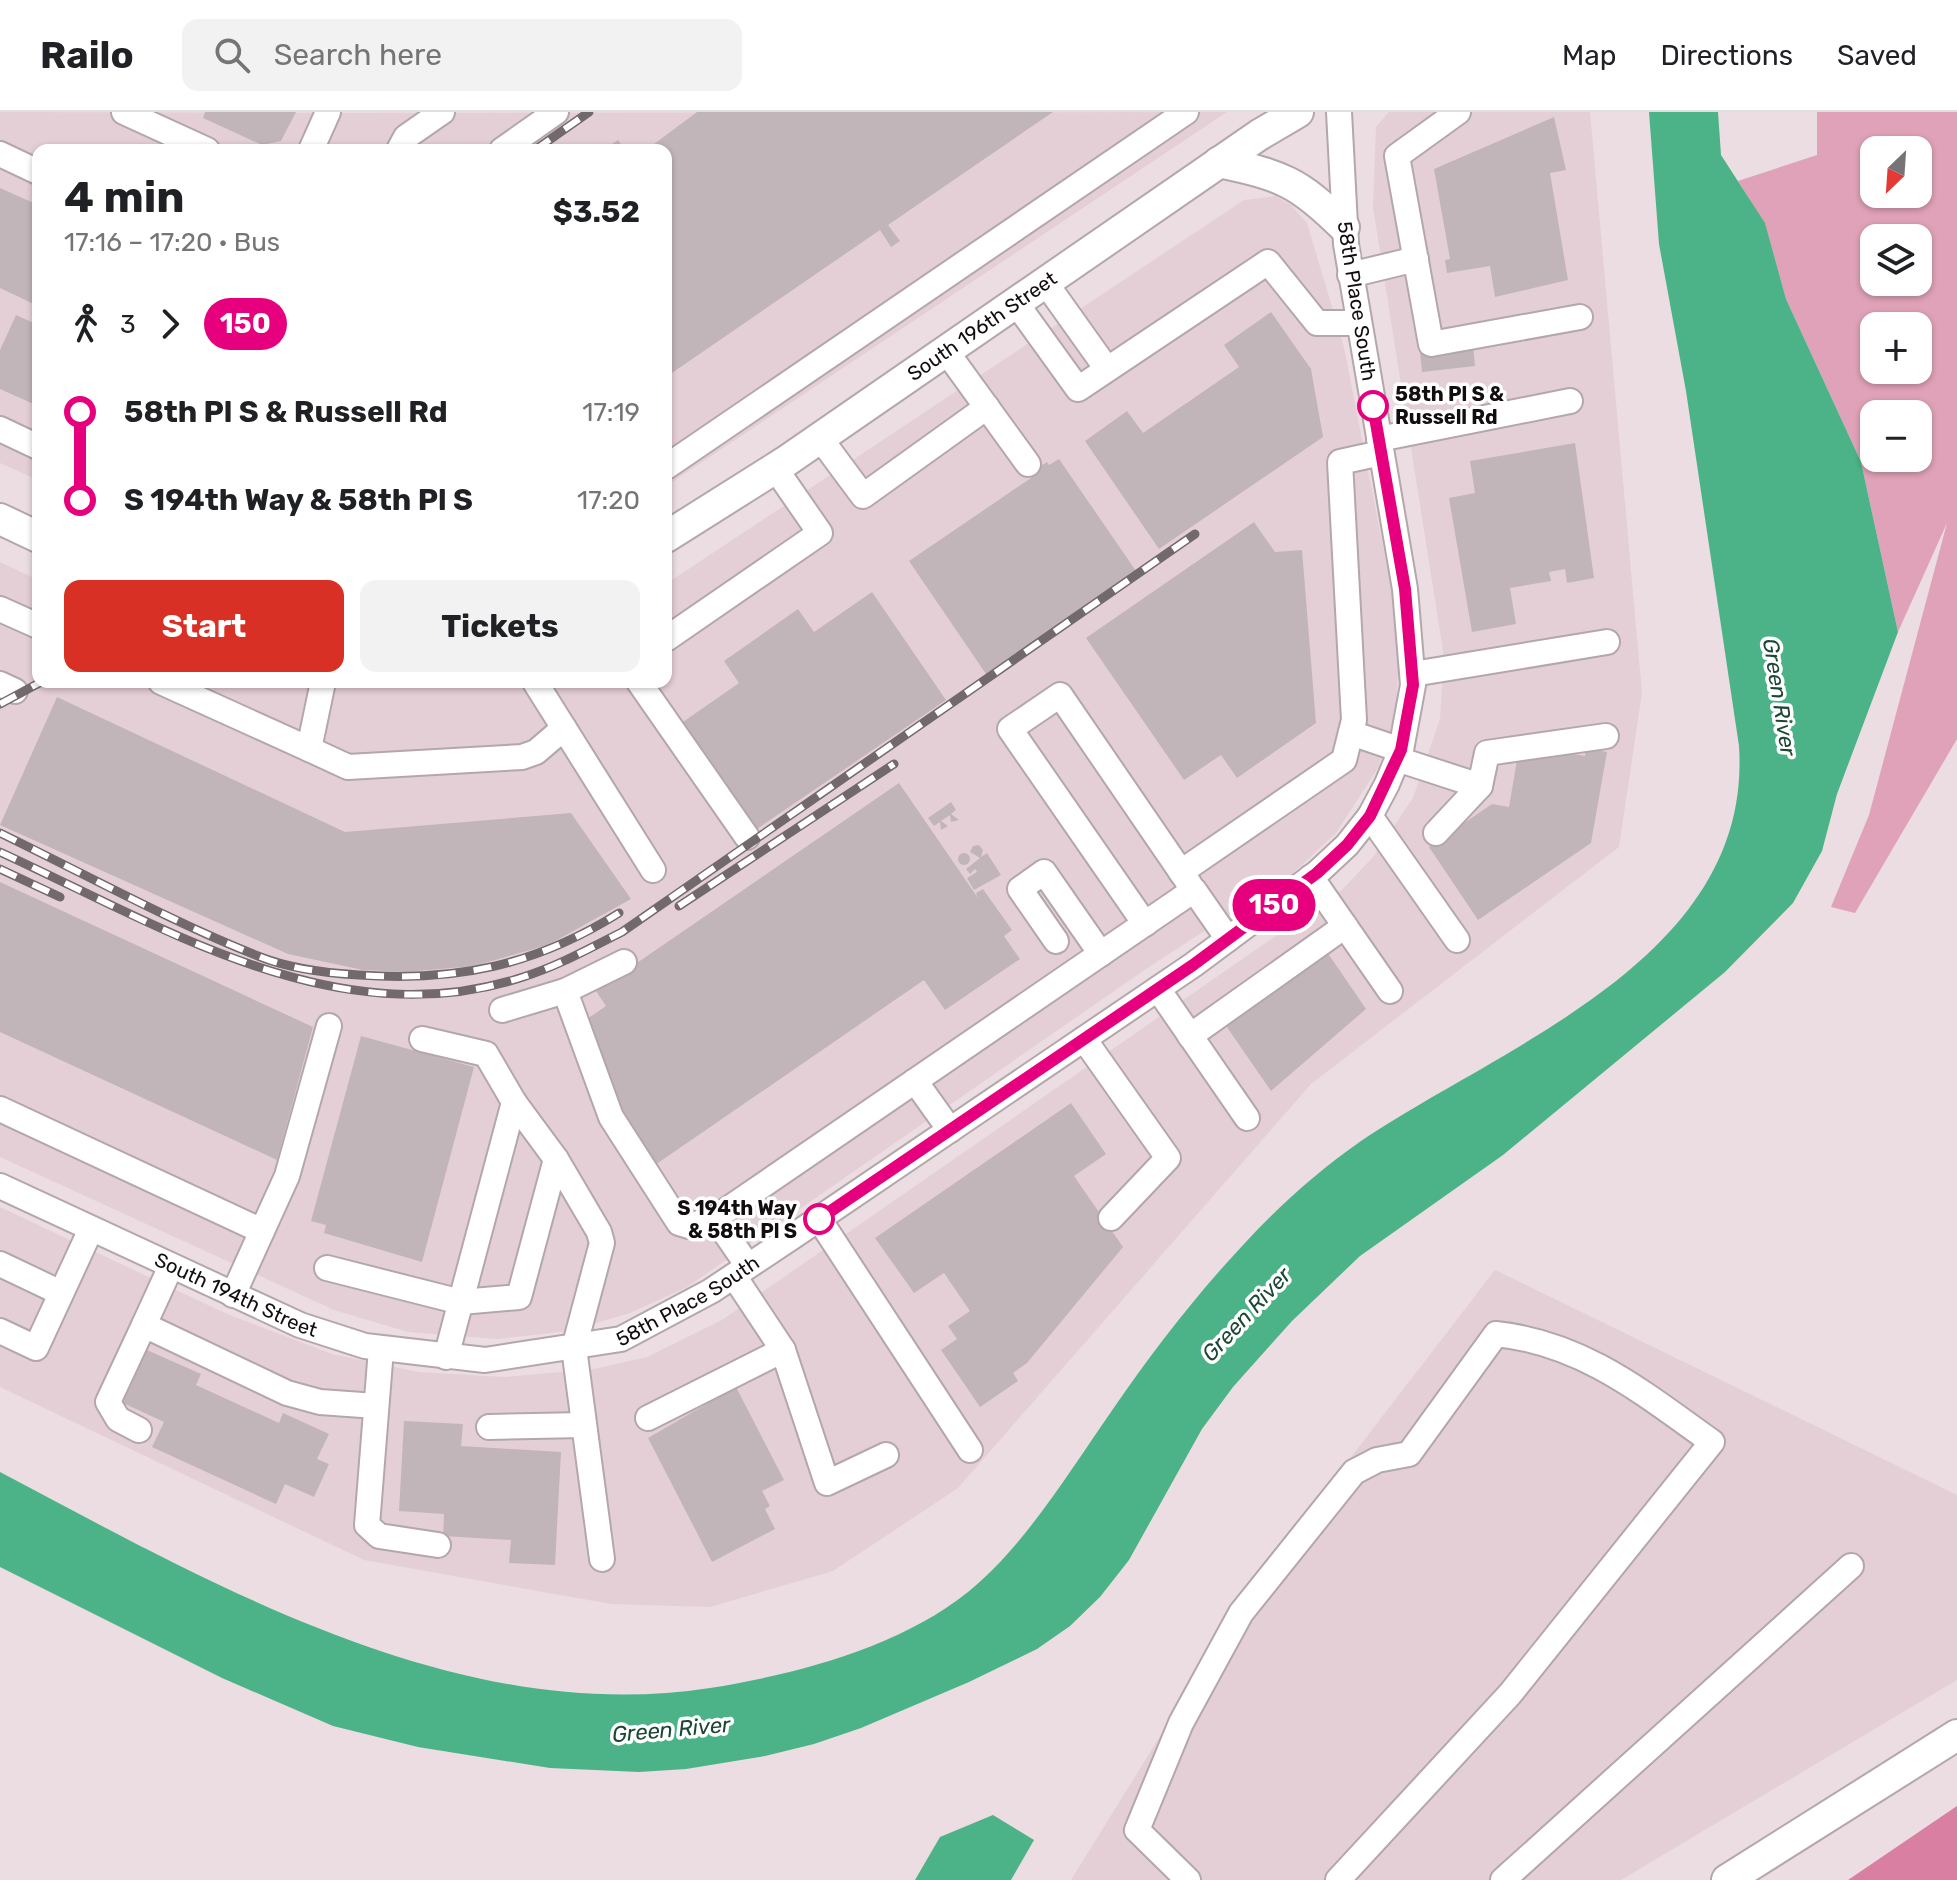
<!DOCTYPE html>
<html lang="en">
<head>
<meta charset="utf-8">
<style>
  :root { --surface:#fff; --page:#f2f2f2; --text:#202124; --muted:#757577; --line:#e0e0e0; --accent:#d93025 }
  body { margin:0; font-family:Rubik,sans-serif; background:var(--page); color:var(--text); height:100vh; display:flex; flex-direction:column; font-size:30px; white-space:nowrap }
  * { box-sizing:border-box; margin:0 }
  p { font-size:26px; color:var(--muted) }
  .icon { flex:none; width:44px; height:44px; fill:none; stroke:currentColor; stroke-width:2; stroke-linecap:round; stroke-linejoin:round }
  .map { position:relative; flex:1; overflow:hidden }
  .panel { position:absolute; left:32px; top:32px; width:640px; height:544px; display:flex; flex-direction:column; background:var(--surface); border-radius:16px; box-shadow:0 2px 6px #0004 }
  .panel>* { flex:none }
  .badge { padding:0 16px; border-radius:26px; font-size:28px; line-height:52px }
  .needle { width:52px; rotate:205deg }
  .controls { position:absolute; left:1860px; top:24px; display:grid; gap:16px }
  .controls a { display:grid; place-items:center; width:72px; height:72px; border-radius:16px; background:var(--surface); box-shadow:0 2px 6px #0004; font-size:40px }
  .map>.badge { position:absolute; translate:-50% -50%; box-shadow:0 0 0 4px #fff }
  .legs { display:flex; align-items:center; gap:12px; height:88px; padding:0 32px; font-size:26px }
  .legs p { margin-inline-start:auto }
  .headline { display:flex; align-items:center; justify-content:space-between; height:136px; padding:0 32px }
  h1 { font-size:44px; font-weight:700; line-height:60px }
  .button { display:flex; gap:16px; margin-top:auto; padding:16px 32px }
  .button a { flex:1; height:92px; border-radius:16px; background:var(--accent); color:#fff; font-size:32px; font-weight:700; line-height:92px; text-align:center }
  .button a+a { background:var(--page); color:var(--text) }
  ul { padding:0 32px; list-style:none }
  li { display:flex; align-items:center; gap:28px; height:88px; font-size:30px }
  li i { display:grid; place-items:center; width:12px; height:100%; margin:0 10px; background:currentColor }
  li i::after { content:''; width:20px; height:20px; margin:-10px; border:6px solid; border-radius:50%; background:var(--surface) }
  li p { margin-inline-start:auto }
  li:first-child i { background:linear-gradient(#0000 50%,currentColor 0) }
  li:last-child i { background:linear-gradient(currentColor 50%,#0000 0) }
  header { display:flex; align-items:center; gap:48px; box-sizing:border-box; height:112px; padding:0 40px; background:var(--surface); border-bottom:2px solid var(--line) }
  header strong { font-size:38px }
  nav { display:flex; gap:44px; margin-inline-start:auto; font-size:28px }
  .search { width:560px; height:72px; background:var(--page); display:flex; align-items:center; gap:20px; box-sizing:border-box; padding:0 28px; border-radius:16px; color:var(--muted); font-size:30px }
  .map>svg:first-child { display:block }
</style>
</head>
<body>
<header>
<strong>Railo</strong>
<div class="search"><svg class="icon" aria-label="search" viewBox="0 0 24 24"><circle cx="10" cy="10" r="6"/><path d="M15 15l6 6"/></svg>Search here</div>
<nav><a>Map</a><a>Directions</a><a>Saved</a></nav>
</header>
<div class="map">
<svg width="1957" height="1768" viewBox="0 0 1957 1768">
  <rect width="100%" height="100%" fill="#ebdde1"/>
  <!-- built -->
  <g fill="#e5cfd6">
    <path d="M0 0 357 1 1227 0 666 374V38H38V368L0 351Z"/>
    <path d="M1389 0H1590L1642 581 1619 735 1311 972 958 1376 833 1459 710 1495 611 1492 364 1448 0 1275V1095L227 1202 332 1242 419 1260 505 1265 594 1257 647 1245 722 1208 1342 778 1373 745 1413 686 1440 607 1444 545 1373 95 1376 15Z"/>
    <path d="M1275 84 1291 93 1307 111 1344 235 1400 522 1396 600 1378 656 1336 721 1292 762 1146 857 687 1175 630 1201 569 1219 497 1227 408 1220 334 1198 0 1045V450L38 468V570H666V472L1244 88Z"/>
    <path d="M1495 1158 1957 1383V1568L1621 1768H1071L1258 1466Z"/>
  </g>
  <!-- green -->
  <path fill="#e0a2b8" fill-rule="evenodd" d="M1817 0H1957V627L1855 801 1831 795 1869 703 1947 411 1898 520 1861 350 1786 187 1765 112 1738 69 1817 43ZM1874 38H1918V82H1874ZM1874 126H1918V170H1874ZM1874 214H1918V258H1874ZM1874 302H1918V346H1874Z"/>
  <!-- forest -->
  <path fill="#d87fa2" d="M1957 1694V1768H1848Z"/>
  <!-- water -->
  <g fill="#4cb388">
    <path d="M1649 0H1718L1721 43 1765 111 1786 187 1861 350 1898 520 1837 682 1822 739 1793 791 1725 860 1503 1043 1360 1144 1292 1209 1233 1275 1202 1317 1129 1448 1100 1485 1070 1514 1037 1537 969 1570 861 1616 814 1632 765 1644 686 1657 639 1660 550 1656 418 1635 333 1614 222 1566 0 1455V1360C214 1473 459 1615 710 1576 797 1562 898 1536 968 1480 1025 1434 1071 1357 1113 1297 1153 1239 1196 1183 1244 1132 1279 1094 1318 1059 1361 1029 1504 932 1753 846 1739 634L1686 279 1659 132Z"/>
    <path d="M993 1703 1034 1728 1011 1768H915L940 1725Z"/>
  </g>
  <!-- building -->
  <g fill="#c2b5b9">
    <path d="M205 0H296L281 29 262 33 203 6Z"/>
    <path d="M697 0H1053L888 113 900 129 891 135 880 118 666 265V38H646Z"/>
    <path d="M1554 5 1566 58 1550 61 1568 168 1495 185 1490 154 1447 161 1445 148 1450 147 1434 57Z"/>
    <path d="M618 28 625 38H603Z"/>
    <path d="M0 76 38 93V194L0 176Z"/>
    <path d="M1271 200 1311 257 1323 325 1159 437 1085 329 1127 299 1143 321 1239 255 1224 233Z"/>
    <path d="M16 203 38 213V294L0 277V238Z"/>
    <path d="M1473 234 1475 254 1422 260 1420 240Z"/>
    <path d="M1575 331 1594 466 1567 471 1565 457 1549 460 1551 469 1510 476 1516 512 1472 520 1449 386 1475 381 1470 349Z"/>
    <path d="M1059 347 1136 459 986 562 909 449 1031 366 1028 362 1047 350 1049 353Z"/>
    <path d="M1254 410 1275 440 1302 438 1316 611 1237 666 1221 643 1184 668 1086 526Z"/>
    <path d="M872 480 946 588 754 719 680 612 739 571 724 549 798 497 814 520Z"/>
    <path d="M57 585 345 720 571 701 631 787 548 833 474 854 406 860 363 858 288 842 0 713Z"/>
    <path d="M1586 636 1607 640 1591 731 1478 808 1429 735 1492 692 1509 695 1517 648 1562 640 1585 644Z"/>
    <path d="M899 671 978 786 976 781 983 777 1012 818 1004 824 1020 847 945 898 924 868 655 1053 627 1013 587 907 606 894 596 879Z"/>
    <path d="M951 690 956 698 951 702 959 708 951 710 950 703 941 709 948 714 941 718 940 710 934 714 928 706Z"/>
    <path d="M979 733 983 738 981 745 987 741 1001 763 974 778 967 766 977 760 975 757 970 762 966 757 980 746 970 740 973 734Z"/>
    <circle cx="964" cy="747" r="6"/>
    <path d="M0 770 313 915 277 1048 0 920Z"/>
    <path d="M1325 837 1366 897 1271 979 1222 908Z"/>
    <path d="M361 924 474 955 422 1150 324 1121 326 1113 311 1109Z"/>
    <path d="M1071 991 1106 1042 1074 1064 1123 1135 1027 1251 1013 1261 1018 1269 980 1295 941 1238 957 1227 948 1214 970 1199 944 1161 914 1181 875 1126Z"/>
    <path d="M147 1238 201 1262 196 1273 279 1311 283 1301 329 1322 317 1347 329 1352 314 1385 285 1372 276 1392 152 1335 164 1310 123 1291Z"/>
    <path d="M736 1275 784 1368 762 1379 770 1394 765 1397 775 1417 712 1450 648 1326Z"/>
    <path d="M404 1309 463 1312 461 1334 561 1340 555 1453 509 1451 511 1428 443 1424 444 1402 399 1399Z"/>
  </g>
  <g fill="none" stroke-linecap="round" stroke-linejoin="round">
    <defs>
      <g id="minor">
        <path d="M124 0 207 38"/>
        <path d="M1458 0 1397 44 1431 232 1580 205"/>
        <path d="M311 38 328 0"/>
        <path d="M399 38 406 25 442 0"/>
        <path d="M502 38 556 0"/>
        <path d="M0 42 38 60"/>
        <path d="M1350 163 1416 147"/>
        <path d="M1045 170 1107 257"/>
        <path d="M1016 191 1078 277 1268 150 1317 211H1358"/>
        <path d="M946 239 1028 352"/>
        <path d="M0 317 38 335"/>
        <path d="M820 326 863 384 987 295"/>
        <path d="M1379 327 1570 289"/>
        <path d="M666 355 1186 0"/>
        <path d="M0 497 38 514"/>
        <path d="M666 527 820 421 775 356"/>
        <path d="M1413 562 1607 530"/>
        <path d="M161 570 309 637"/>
        <path d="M323 570 309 637 348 655 522 645 536 640 564 616"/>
        <path d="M535 570 653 758"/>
        <path d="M639 570 747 725"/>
        <path d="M0 572 15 579"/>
        <path d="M1351 621 1401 638"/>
        <path d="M1397 647 1480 674"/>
        <path d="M1370 704 1457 828"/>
        <path d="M1436 721 1480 674 1487 641 1606 624"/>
        <path d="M1181 760 1344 648 1354 608 1340 350 1381 341"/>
        <path d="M1311 765 1390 879"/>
        <path d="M1145 812 1010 617 1060 583 1190 773"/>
        <path d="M1056 829 1020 777 1044 760 1101 842"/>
        <path d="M1158 877 1247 1006"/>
        <path d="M565 879 611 1005 679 1111 689 1114 715 1106"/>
        <path d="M502 898 565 879 624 850"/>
        <path d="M1190 924 1345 814"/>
        <path d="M422 927 486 942 514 990 446 1245"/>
        <path d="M1084 927 1168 1046 1111 1106"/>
        <path d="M915 969 950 1018"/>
        <path d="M514 990 556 1047 599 1120 602 1131 574 1236 602 1447"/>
        <path d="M0 997 262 1119 233 1183"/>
        <path id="s1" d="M0 1074 300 1213 365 1234 485 1248 621 1227 711 1179 792 1125 1193 853 1317 761 1347 733 1370 704 1387 672 1401 638 1413 573 1405 477 1346 132 1339 0"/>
        <path d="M819 1107 970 1338"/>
        <path d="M262 1119 287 1064 329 914"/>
        <path d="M0 1152 61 1181"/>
        <path d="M748 1154 715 1106 1194 778 1228 827"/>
        <path d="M327 1156 461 1190 519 1185 556 1047"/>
        <path d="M734 1164 783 1238 827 1371 886 1343"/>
        <path d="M144 1213 171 1154"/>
        <path d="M0 1219 36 1236 91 1117"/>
        <path d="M381 1237 367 1413 379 1424 438 1433"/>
        <path d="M648 1306 783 1238"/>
        <path d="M489 1315 584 1313"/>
        <path d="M139 1318 118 1307 108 1290 144 1213 287 1281 320 1290 376 1294"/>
        <path d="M1188 1768 1137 1718 1181 1611 1241 1501 1354 1360 1377 1348 1409 1342 1496 1222C1583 1231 1643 1281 1712 1330L1510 1582 1338 1768"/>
        <path d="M1503 1768 1851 1454"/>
      </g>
      <g id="major">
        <path d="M1219 50C1281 63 1299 70 1344 115"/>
        <path d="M0 407 38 425"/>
        <path id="s2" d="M666 425 785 350 1259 23 1298 0"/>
        <path d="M1727 1768 1957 1623"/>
      </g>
    </defs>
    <!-- minor casing -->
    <use href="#minor" stroke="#b4a7ab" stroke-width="28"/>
    <!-- major casing -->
    <use href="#major" stroke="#b4a7ab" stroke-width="34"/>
    <!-- minor -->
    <use href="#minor" stroke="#fff" stroke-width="24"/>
    <!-- major -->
    <use href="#major" stroke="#fff" stroke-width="30"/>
    <defs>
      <g id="rail">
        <path d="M535 38 589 0"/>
        <path d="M0 592 41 570"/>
        <path d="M0 721C85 762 170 809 258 844 290 857 325 861 359 863 457 870 536 853 619 801"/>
        <path d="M0 740C162 814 338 926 523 865 558 854 590 836 622 820L1195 422"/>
        <path d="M0 757 60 785"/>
        <path d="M679 794 894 652"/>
      </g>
    </defs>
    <!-- rail casing -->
    <use href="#rail" stroke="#72696c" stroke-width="9"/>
    <!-- rail -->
    <use href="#rail" stroke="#fff" stroke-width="6" stroke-dasharray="18" stroke-linecap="butt"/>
  </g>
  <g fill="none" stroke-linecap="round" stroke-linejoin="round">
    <defs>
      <path id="line-1" d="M819 1107 1193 853 1317 761 1347 733 1370 704 1401 638 1413 573 1405 477 1373 294"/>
    </defs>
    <!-- line-1 casing -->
    <use href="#line-1" stroke="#fff" stroke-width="18"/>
    <!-- line-1 -->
    <use href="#line-1" stroke="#e6007e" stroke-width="12"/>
  </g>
  <!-- markers -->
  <g fill="#fff" stroke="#e6007e" stroke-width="4">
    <circle cx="1373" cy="294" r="14"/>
    <circle cx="819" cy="1107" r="14"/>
  </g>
  <g text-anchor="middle" stroke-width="7" stroke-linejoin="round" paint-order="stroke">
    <!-- street labels -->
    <g font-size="20" fill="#120e0f" stroke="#fff">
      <text transform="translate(1357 189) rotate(81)" y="7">58th Place South</text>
      <text dy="7" stroke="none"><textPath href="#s2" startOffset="380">South 196th Street</textPath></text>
      <text dy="7" stroke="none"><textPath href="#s1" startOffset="260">South 194th Street</textPath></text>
      <text dy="7" stroke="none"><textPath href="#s1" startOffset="734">58th Place South</textPath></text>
    </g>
    <!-- stop labels -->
    <g font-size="20" font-weight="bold" fill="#120e0f" stroke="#fff" text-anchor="start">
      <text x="1395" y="289">58th Pl S &amp;<tspan x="1395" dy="23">Russell Rd</tspan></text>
      <text x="797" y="1103" text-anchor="end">S 194th Way<tspan x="797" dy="23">&amp; 58th Pl S</tspan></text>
    </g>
    <!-- water labels -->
    <g font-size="22" font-style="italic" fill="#1c4735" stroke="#fff">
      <text transform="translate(1780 585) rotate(81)" y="8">Green River</text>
      <text transform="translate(1246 1202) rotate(-47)" y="8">Green River</text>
      <text transform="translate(671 1617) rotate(-5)" y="8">Green River</text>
    </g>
  </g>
</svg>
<div class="controls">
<a><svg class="needle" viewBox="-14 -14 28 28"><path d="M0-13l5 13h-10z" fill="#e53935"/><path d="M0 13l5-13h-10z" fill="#757577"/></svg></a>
<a><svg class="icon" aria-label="layers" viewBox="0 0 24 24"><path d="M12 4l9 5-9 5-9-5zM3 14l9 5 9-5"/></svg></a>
<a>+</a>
<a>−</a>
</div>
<b class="badge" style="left:1274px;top:793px;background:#e6007e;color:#fff">150</b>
<section class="panel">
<div class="headline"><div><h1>4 min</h1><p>17:16 – 17:20 · Bus</p></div><b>$3.52</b></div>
<div class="legs"><svg class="icon" aria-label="walk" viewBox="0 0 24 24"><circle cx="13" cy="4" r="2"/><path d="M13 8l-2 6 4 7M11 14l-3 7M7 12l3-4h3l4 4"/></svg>3<svg class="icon" aria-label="forward" viewBox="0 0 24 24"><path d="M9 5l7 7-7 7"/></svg><b class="badge" style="background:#e6007e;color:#fff">150</b></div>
<ul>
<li><i style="color:#e6007e"></i><b>58th Pl S &amp; Russell Rd</b><p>17:19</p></li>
<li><i style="color:#e6007e"></i><b>S 194th Way &amp; 58th Pl S</b><p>17:20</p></li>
</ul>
<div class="button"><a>Start</a><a>Tickets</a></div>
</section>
</div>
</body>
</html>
